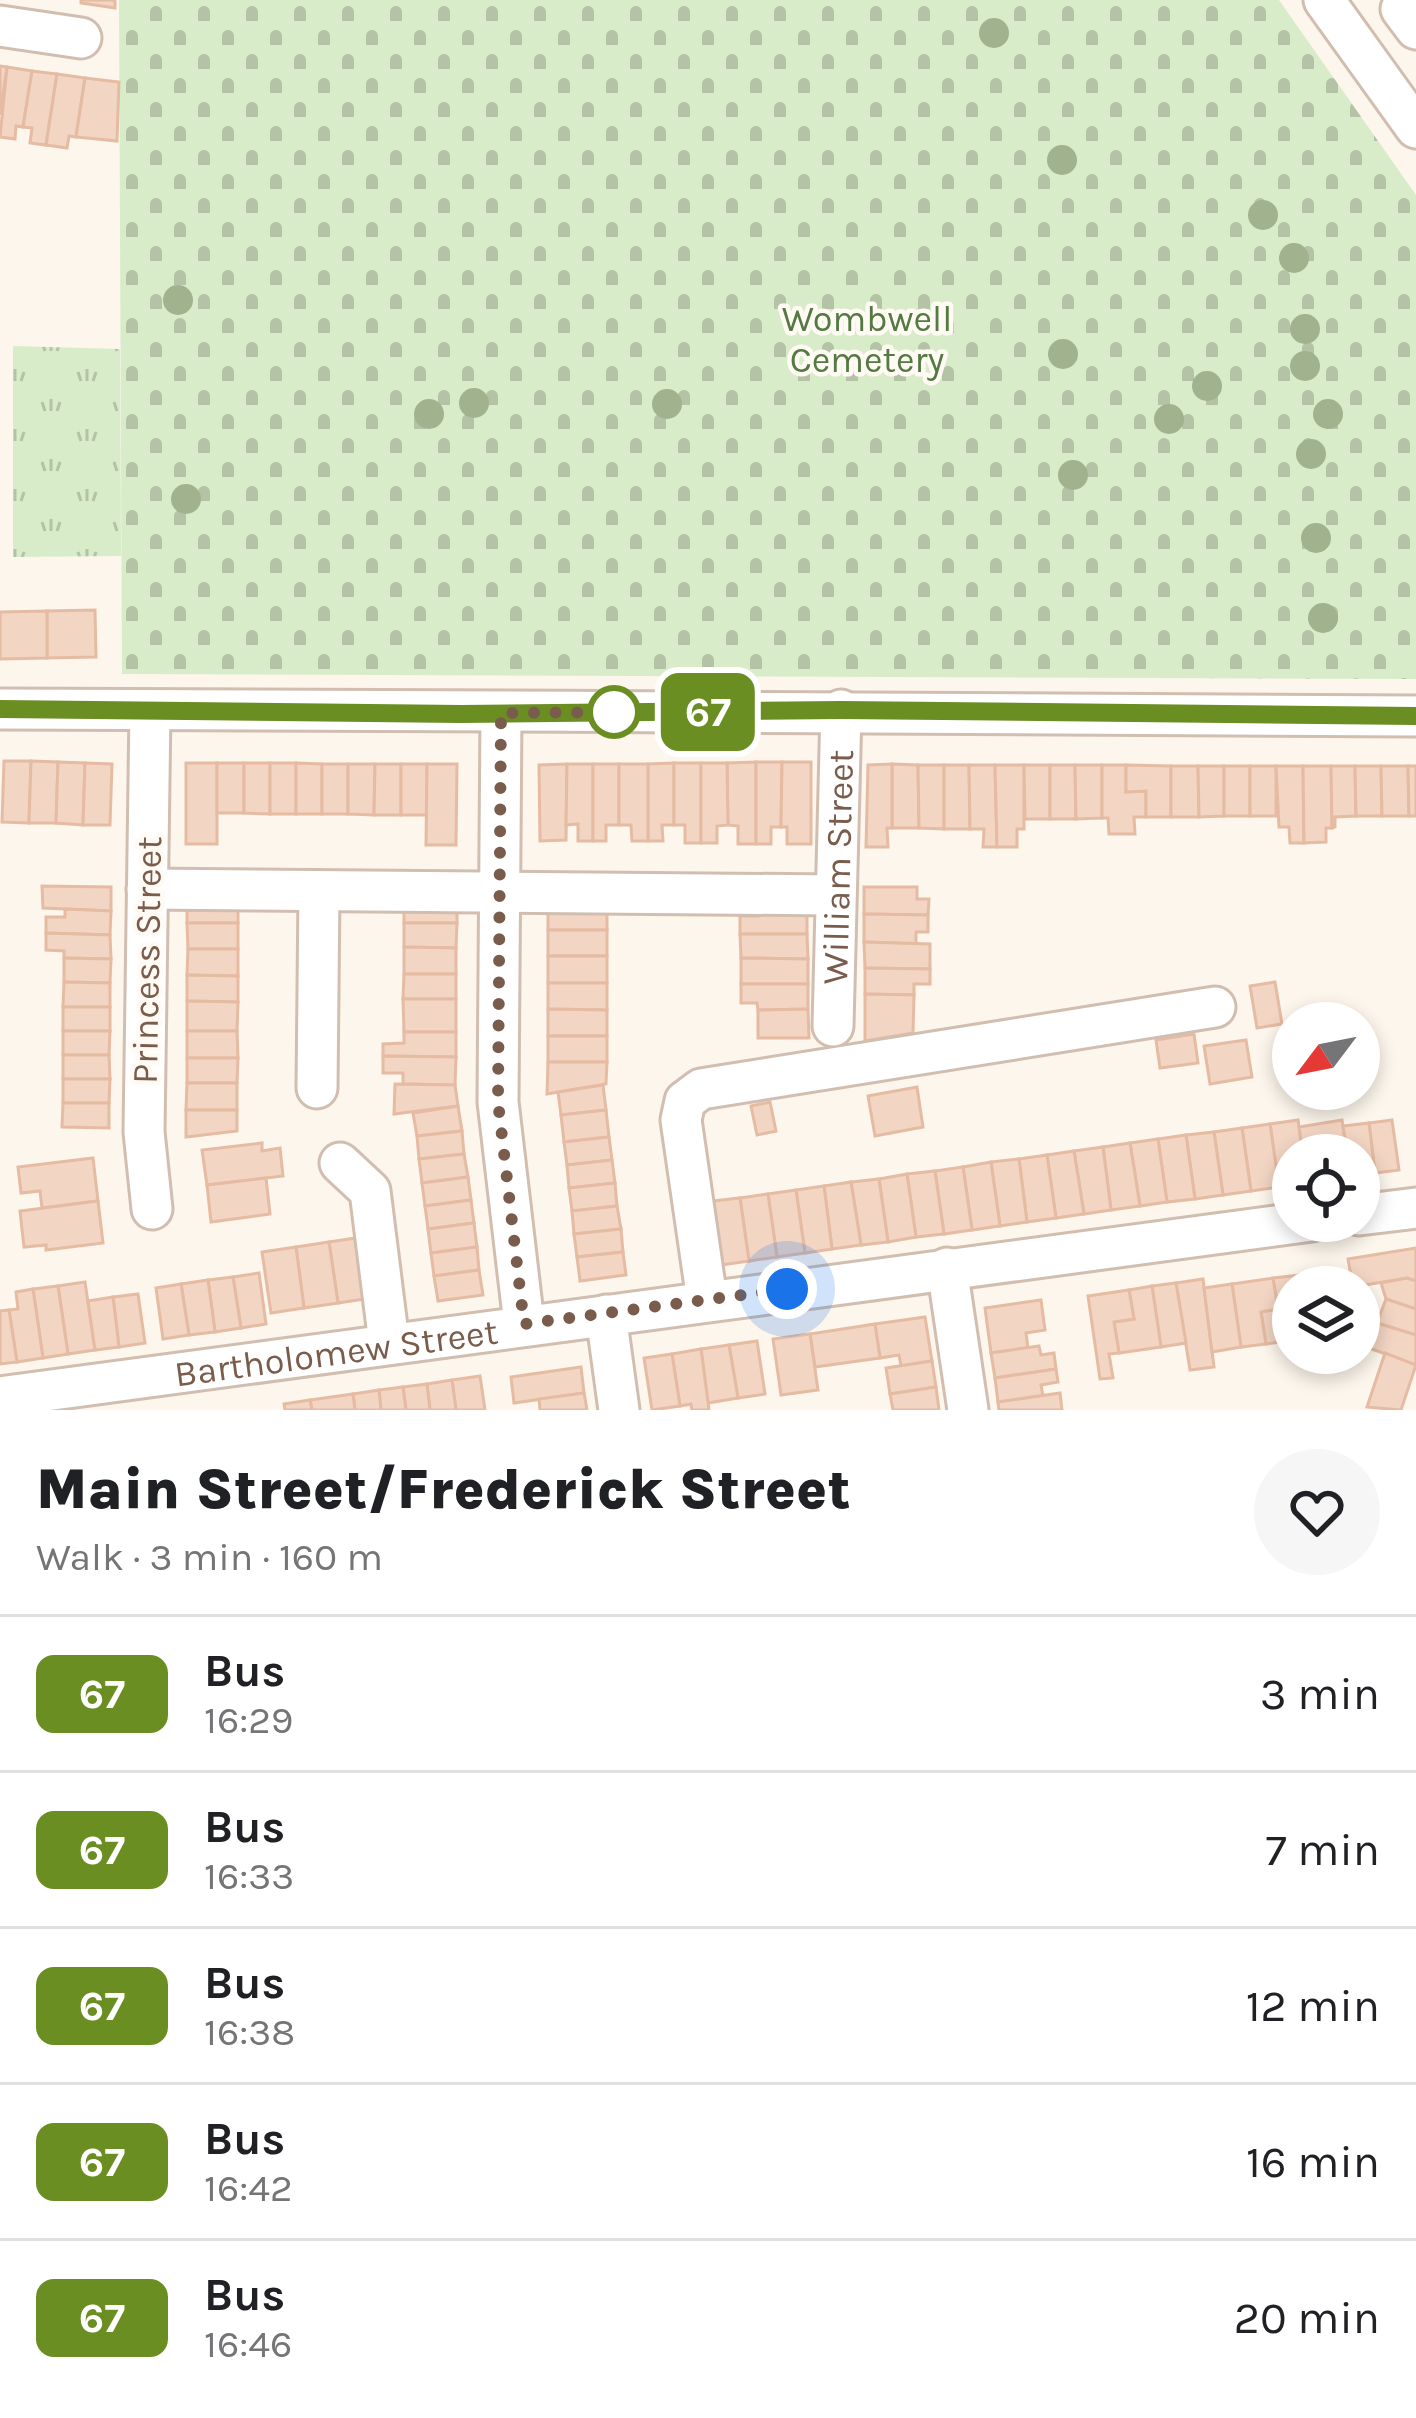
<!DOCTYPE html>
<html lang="en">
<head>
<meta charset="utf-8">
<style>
  :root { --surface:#fff; --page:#f6f6f6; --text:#202124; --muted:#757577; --line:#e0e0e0 }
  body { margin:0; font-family:Karla,sans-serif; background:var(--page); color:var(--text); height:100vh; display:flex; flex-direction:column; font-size:45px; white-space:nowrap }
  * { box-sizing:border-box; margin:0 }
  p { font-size:39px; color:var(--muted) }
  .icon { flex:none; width:66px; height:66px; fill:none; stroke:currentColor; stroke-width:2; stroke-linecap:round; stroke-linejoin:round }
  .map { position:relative; height:1410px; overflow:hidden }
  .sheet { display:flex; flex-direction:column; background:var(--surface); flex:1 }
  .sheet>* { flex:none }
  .badge { padding:0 24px; border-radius:18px; font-size:42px; line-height:78px }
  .needle { width:78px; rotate:238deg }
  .fabs { position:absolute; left:1272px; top:1002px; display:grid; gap:24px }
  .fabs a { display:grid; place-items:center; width:108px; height:108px; border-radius:50%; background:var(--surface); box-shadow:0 6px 18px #0003; font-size:60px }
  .you { position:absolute; width:60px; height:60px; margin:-30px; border:9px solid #fff; border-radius:50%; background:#1a73e8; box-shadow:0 0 0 18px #1a73e833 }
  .map>.badge { position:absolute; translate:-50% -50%; box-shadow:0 0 0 6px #fff }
  .round { display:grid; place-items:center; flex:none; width:126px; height:126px; border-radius:63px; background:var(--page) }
  .head { display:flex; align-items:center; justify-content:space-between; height:204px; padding:0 36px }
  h1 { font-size:57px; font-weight:800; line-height:90px }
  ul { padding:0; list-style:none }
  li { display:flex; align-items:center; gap:36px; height:156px; padding:0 36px; border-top:3px solid var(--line) }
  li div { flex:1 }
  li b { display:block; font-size:45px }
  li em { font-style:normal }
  li .badge { min-width:132px; font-weight:700; text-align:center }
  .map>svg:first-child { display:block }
</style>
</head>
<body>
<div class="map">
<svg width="1416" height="1410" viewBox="0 0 1416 1410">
  <defs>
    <pattern id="grass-tufts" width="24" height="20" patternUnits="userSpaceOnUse" patternTransform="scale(3)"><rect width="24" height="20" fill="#d8ecc9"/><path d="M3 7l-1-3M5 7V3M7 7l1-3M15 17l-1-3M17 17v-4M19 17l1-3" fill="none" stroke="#b4c2a5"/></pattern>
    <pattern id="cemetery-stones" width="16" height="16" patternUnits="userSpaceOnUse" patternTransform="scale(3)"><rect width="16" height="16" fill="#d8ecc9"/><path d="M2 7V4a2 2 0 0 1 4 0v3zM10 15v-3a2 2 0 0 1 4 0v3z" fill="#b4c2a5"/></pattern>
  </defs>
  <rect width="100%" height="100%" fill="#fdf6ec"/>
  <!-- grass -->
  <path fill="url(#grass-tufts)" d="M13 346 120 349 121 556 13 557Z"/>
  <!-- cemetery -->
  <path fill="url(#cemetery-stones)" d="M119 0H1279L1416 195V679L122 674Z"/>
  <!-- building -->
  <g fill="#f3d5c3" stroke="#e6bba3" stroke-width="3">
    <path d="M81 0H115V8L81 3Z"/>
    <path d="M0 66 7 67 0 115Z"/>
    <path d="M7 67 32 71 23 127 16 126 15 139 0 137Z"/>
    <path d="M32 71 57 74 46 145 30 143 32 128 23 127Z"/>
    <path d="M57 74 85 78 76 137 69 136 67 148 46 145Z"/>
    <path d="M85 78 119 82 117 141 76 137Z"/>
    <path d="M95 610 96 657 47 658V611Z"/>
    <path d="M47 611V658L0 659V612Z"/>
    <path d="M4 761H31L29 823 2 822Z"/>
    <path d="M31 761 58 762 56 823H29Z"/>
    <path d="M58 762 85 763 83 825 56 823Z"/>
    <path d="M756 762V844H738V826L728 825 727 763Z"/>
    <path d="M756 762H782L781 827H771V844H756Z"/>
    <path d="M782 762H811V844H787V827H781Z"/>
    <path d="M85 763 112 764 110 825H83Z"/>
    <rect x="186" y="763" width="31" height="81"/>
    <rect x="217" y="763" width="27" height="50"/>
    <path d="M244 763H270V814L244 813Z"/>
    <rect x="270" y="763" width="26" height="51"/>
    <path d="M296 763 322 764V814H296Z"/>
    <path d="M674 763V825H662L663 841H648V764Z"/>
    <path d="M674 763H701V843H685V825H674Z"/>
    <path d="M701 763H727L728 825 717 826V843H701Z"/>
    <rect x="322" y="764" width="26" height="50"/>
    <path d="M348 764H375L374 815 348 814Z"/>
    <path d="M375 764H401V815H374Z"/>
    <rect x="401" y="764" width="26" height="51"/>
    <path d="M427 764H457L456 845H426Z"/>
    <path d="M567 764 566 840 540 841 539 765Z"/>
    <path d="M567 764H593V841H578V824L566 825Z"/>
    <path d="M593 764H619V825H606V841H593Z"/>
    <path d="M619 764H648V841H632L631 825H619Z"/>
    <path d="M892 764 918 765 919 828H892Z"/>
    <path d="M892 764V828H887L888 847H866L868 765Z"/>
    <path d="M918 765H944V829L919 828Z"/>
    <path d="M944 765H969L970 829H944Z"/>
    <path d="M969 765H995L997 847H983L984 829H970Z"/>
    <path d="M995 765H1024V829H1017V847H997Z"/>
    <path d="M1024 765H1050V819H1025Z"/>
    <path d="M1050 765H1075L1076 819H1050Z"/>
    <path d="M1075 765H1102V818L1076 819Z"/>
    <path d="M1102 765H1126V792L1146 791V817H1134L1135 834H1109L1108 818H1102Z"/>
    <path d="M1126 765 1171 766V817H1146V791L1126 792Z"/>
    <path d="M1171 766H1198L1199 817H1171Z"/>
    <path d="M1198 766H1224V816L1199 817Z"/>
    <rect x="1224" y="766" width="26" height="50"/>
    <rect x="1250" y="766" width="26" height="50"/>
    <path d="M1276 766H1303L1304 843H1290L1289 827H1279Z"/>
    <path d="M1303 766H1331L1332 828H1326V842L1304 843Z"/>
    <path d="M1331 766H1355L1356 816 1335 817V827L1332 828Z"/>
    <path d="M1355 766H1381L1382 816H1356Z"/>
    <path d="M1381 766H1408L1409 816H1382Z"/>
    <path d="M1408 766H1416V816H1409Z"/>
    <path d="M42 886 111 887V911L43 908Z"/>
    <path d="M864 887H917V899H929L928 915 864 914Z"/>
    <path d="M404 896 457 897V923H404Z"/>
    <rect x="187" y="897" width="51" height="26"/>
    <path d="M548 902 607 903V930H548Z"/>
    <path d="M807 906V934H740V916H758V907Z"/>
    <path d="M65 909 111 911 110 935 46 933V917H65Z"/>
    <path d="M864 914 928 915V932H916V944L864 942Z"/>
    <path d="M187 923H238V949H188Z"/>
    <path d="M404 923H457L456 948 404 947Z"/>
    <rect x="548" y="930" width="59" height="26"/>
    <path d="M46 933 110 935 111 959 64 958V951L46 950Z"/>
    <path d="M740 934H807L808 959 741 958Z"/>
    <path d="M864 942 930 944V969L865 968Z"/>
    <path d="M404 947 456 948V974H404Z"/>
    <path d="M188 949H238V976L187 975Z"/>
    <rect x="548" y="956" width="59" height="27"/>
    <path d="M64 958 111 959 110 983 64 982Z"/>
    <path d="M741 958 808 959V984H741Z"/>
    <path d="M865 968 930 969V984H914V995L865 994Z"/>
    <path d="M404 974H456V999H403Z"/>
    <path d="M187 975 238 976V1002L187 1001Z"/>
    <path d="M64 982 110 983V1007H63Z"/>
    <path d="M1275 982 1282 1024 1257 1028 1250 986Z"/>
    <path d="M548 983H607V1010L548 1009Z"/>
    <path d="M741 984H808V1009L758 1010 757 1003H741Z"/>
    <path d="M865 994 914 995 913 1033 865 1041Z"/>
    <path d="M403 999H456V1032H404Z"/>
    <path d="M187 1001 238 1002 237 1031H187Z"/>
    <rect x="63" y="1007" width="47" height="24"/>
    <path d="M548 1009 607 1010V1036H548Z"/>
    <path d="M808 1009 809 1038H758V1010Z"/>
    <path d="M63 1031H110L109 1055H63Z"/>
    <path d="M187 1031H237L238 1058H187Z"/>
    <path d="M404 1032H456V1057L383 1056V1044L404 1043Z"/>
    <path d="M1194 1034 1198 1063 1160 1068 1156 1040Z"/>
    <rect x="548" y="1036" width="59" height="26"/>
    <path d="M1246 1040 1252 1077 1210 1084 1204 1046Z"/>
    <path d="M63 1055H109L110 1079H63Z"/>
    <path d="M383 1056 456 1057 455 1085 403 1084V1073H383Z"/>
    <path d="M187 1058H238L237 1083H187Z"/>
    <path d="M548 1062H607L606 1084 547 1094Z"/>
    <path d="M63 1079H110L109 1103H63Z"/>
    <path d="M187 1083H237V1110H186Z"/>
    <path d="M395 1084 455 1085 458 1106 394 1114Z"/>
    <path d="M603 1085 606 1110 561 1115 558 1092Z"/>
    <path d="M917 1087 923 1127 875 1136 868 1096Z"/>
    <path d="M770 1102 776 1131 757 1135 751 1106Z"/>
    <path d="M63 1103H109V1128L62 1127Z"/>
    <path d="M458 1106 462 1131 417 1136 413 1113Z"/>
    <path d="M186 1110H237V1131L186 1137Z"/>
    <path d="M606 1110 609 1137 564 1142 561 1115Z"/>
    <path d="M1298 1120 1303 1155H1293V1185L1279 1187 1270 1124Z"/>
    <path d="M1342 1120 1347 1152 1303 1155 1299 1127Z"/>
    <path d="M1392 1120 1399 1170 1375 1173 1369 1123Z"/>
    <path d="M1369 1123 1375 1173 1359 1176V1155H1332L1347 1152 1343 1126Z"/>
    <path d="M1270 1124 1279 1187 1251 1191 1242 1128Z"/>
    <path d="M1242 1128 1251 1191 1223 1195 1214 1132Z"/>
    <path d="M462 1131 464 1154 419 1159 417 1136Z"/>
    <path d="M1214 1132 1223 1195 1195 1199 1186 1135Z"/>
    <path d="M1186 1135 1195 1199 1167 1202 1158 1139Z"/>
    <path d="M609 1137 612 1160 567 1165 564 1142Z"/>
    <path d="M1158 1139 1167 1202 1140 1206 1130 1143Z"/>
    <path d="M262 1143V1151L280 1148 283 1176 207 1185 202 1150Z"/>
    <path d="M1130 1143 1140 1206 1111 1210 1103 1147Z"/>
    <path d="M1103 1147 1111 1210 1084 1214 1074 1151Z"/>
    <path d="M1074 1151 1084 1214 1056 1218 1047 1155Z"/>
    <path d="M464 1154 468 1177 422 1183 419 1159Z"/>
    <path d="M1047 1155 1056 1218 1027 1222 1019 1159Z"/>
    <path d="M93 1158 98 1201 42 1208 40 1191 21 1193 18 1167Z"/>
    <path d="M1019 1159 1027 1222 1000 1226 991 1162Z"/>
    <path d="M612 1160 615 1183 569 1188 567 1165Z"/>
    <path d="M991 1162 1000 1226 972 1230 963 1167Z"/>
    <path d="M963 1167 972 1230 944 1234 935 1171Z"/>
    <path d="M935 1171 944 1234 916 1237 907 1174Z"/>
    <path d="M907 1174 916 1237 888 1242 879 1179Z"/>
    <path d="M468 1177 471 1200 425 1206 422 1183Z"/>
    <path d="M266 1178 270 1214 211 1222 207 1185Z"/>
    <path d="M879 1179 888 1242 861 1245 851 1182Z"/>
    <path d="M851 1182 861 1245 832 1249 824 1186Z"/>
    <path d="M615 1183 617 1206 572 1211 569 1188Z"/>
    <path d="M824 1186 832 1249 805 1253 796 1190Z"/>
    <path d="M796 1190 805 1253 777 1257 768 1194Z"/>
    <path d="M768 1194 777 1257 749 1261 740 1198Z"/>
    <path d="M740 1198 749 1261 721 1265 712 1201Z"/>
    <path d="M471 1200 474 1223 428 1229 425 1206Z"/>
    <path d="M98 1201 103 1243 46 1250V1245L24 1247 20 1211Z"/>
    <path d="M617 1206 621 1229 574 1234 572 1211Z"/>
    <path d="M474 1223 477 1247 431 1253 428 1229Z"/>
    <path d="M621 1229 623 1252 577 1257 574 1234Z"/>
    <path d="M362 1237 371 1298 338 1303 329 1242Z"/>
    <path d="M329 1242 338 1303 304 1308 296 1247Z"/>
    <path d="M296 1247 304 1308 271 1313 262 1252Z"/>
    <path d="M477 1247 479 1270 434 1276 431 1253Z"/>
    <path d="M1416 1248V1281L1407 1278 1353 1287 1348 1259Z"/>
    <path d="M623 1252 626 1275 580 1281 577 1257Z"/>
    <path d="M479 1270 483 1295 438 1301 434 1276Z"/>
    <path d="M1325 1271 1327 1287H1301L1300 1275Z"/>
    <path d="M259 1273 266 1324 241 1328 233 1277Z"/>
    <path d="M1300 1275 1301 1287H1293V1340L1266 1344 1261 1312 1278 1309 1273 1278Z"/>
    <path d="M233 1277 241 1328 215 1332 208 1280Z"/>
    <path d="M1273 1278 1278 1309 1261 1312 1266 1344 1241 1347 1232 1284Z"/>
    <path d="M1407 1278 1416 1281V1309L1386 1299 1381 1283Z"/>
    <path d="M1203 1279 1214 1367 1190 1370 1176 1283Z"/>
    <path d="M208 1280 215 1332 189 1335 181 1284Z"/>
    <path d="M85 1282 95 1350 68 1354 58 1286Z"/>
    <path d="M1176 1283 1186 1343 1161 1347 1152 1286Z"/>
    <path d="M181 1284 189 1335 163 1339 156 1288Z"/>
    <path d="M1232 1284 1241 1347 1212 1352 1204 1288Z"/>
    <path d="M58 1286 68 1354 43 1358 33 1289Z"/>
    <path d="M1152 1286 1161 1347 1119 1353 1114 1322 1134 1319 1129 1290Z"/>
    <path d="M33 1289 43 1358 17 1362 9 1310 18 1309 16 1292Z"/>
    <path d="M1129 1290 1134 1319 1114 1322 1119 1353 1109 1354 1113 1378 1100 1379 1088 1296Z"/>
    <path d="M138 1294 145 1343 119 1347 113 1297Z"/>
    <path d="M113 1297 119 1347 95 1350 88 1301Z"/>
    <path d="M1386 1299 1416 1309V1335L1377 1323Z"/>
    <path d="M1041 1300 1045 1330 1026 1333 1028 1348 991 1353 985 1308Z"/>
    <path d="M9 1310 17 1362 0 1364V1311Z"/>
    <path d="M925 1317 932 1361 901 1366 899 1355 880 1358 875 1324Z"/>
    <path d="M1377 1323 1416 1335V1365L1369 1348Z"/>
    <path d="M875 1324 880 1358 815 1367 810 1334Z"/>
    <path d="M810 1334 818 1390 781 1395 773 1339Z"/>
    <path d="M757 1341 765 1394 738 1398 729 1345Z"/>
    <path d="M729 1345 738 1398 708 1403 701 1349Z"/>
    <path d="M1039 1346 1041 1355 1054 1353 1056 1369 995 1378 991 1353Z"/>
    <path d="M701 1349 709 1410H692L691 1404 680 1406 672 1354Z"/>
    <path d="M1385 1353 1416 1365 1401 1410 1367 1407Z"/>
    <path d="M672 1354 680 1406 652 1410 644 1358Z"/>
    <path d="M932 1361 936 1387 890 1394 886 1368Z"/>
    <path d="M581 1367 584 1393 514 1403 511 1377Z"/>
    <path d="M1056 1369 1058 1382 1041 1385 1043 1396 998 1402 995 1378Z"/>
    <path d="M480 1376 485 1410H456L452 1380Z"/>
    <path d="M452 1380 456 1410H430L427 1384Z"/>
    <path d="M427 1384 430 1410H406L403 1387Z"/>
    <path d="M403 1387 406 1410H381L379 1390Z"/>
    <path d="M936 1387 939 1410H893L890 1394Z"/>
    <path d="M379 1390 381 1410H355L353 1394Z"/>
    <path d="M584 1393 587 1410H540L539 1399Z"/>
    <path d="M1060 1393 1062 1410H999L998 1402Z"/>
    <path d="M353 1394 355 1410H312L310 1400Z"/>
    <path d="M310 1400 312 1410H285L284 1404Z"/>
  </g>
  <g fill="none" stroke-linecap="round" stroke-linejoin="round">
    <defs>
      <g id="minor">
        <path d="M1324 0 1416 128"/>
        <path d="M1401 9 1416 29"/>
        <path d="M0 26 81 38"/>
        <path d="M0 709C472 712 944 711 1416 716"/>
        <path d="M150 710 144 1132 152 1209"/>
        <path d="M501 713 498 1102 524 1324"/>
        <path d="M147 889 835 895"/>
        <path id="s1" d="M833 1026 841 710"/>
        <path d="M317 1088 319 891"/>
        <path d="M340 1163 370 1191 389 1343"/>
        <path d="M1359 1215 1416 1208"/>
        <path d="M947 1268 968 1410"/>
        <path d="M707 1300 681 1120 685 1101 701 1089 1215 1007"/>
        <path d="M606 1315 619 1410"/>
        <path id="s2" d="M0 1397 1312 1221"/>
      </g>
    </defs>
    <!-- minor casing -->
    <use href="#minor" stroke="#d1beb0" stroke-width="45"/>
    <!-- minor -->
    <use href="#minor" stroke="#fff" stroke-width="39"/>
  </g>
  <!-- trees -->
  <g fill="#a0b28e">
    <circle cx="994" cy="33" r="15"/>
    <circle cx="1062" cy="160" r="15"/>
    <circle cx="1263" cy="215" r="15"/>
    <circle cx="1294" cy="258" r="15"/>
    <circle cx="178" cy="300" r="15"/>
    <circle cx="1305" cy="329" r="15"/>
    <circle cx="1063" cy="354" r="15"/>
    <circle cx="1305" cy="366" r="15"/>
    <circle cx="1207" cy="386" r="15"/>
    <circle cx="474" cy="403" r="15"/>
    <circle cx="667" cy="404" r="15"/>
    <circle cx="429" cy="414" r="15"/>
    <circle cx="1328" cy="414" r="15"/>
    <circle cx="1169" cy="419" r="15"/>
    <circle cx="1311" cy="454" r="15"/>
    <circle cx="1073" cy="475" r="15"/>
    <circle cx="186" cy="499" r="15"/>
    <circle cx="1316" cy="538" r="15"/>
    <circle cx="1323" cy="618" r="15"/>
  </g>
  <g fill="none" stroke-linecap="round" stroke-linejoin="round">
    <defs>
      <path id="line" d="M0 709 461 714 841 710 1416 716"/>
    </defs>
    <!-- line casing -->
    <use href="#line" stroke="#fff" stroke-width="27"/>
    <!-- line -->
    <use href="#line" stroke="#6b8e23" stroke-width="18"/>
    <!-- walk -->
    <path stroke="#7a5c4d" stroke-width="12" stroke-dasharray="0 21.6" d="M614 712H628L501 713 498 1102 524 1324 787 1289"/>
  </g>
  <!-- markers -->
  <circle fill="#fff" stroke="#6b8e23" stroke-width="6" cx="614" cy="712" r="24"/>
  <g text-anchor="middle" stroke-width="9" stroke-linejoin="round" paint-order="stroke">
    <!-- park labels -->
    <g font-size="36" fill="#537a41" stroke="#fffaf3">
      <text x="867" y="331">Wombwell<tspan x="867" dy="41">Cemetery</tspan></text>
    </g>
    <!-- street labels -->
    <g font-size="36" fill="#7a5c4d" stroke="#fffaf3">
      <text dy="13" stroke="none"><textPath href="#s1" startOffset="159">William Street</textPath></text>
      <text transform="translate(146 960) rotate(-89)" y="13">Princess Street</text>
      <text dy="13" stroke="none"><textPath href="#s2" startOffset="339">Bartholomew Street</textPath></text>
    </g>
  </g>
</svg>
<div class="fabs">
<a><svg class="needle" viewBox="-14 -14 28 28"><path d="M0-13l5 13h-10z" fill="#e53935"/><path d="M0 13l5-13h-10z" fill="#757577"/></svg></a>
<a><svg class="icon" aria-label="locate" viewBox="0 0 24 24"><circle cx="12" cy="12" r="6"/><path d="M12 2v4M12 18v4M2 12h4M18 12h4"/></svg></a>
<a><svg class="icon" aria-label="layers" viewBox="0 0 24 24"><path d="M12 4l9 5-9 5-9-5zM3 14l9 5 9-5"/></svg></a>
</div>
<div class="you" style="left:787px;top:1289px"></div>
<b class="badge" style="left:708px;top:712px;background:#6b8e23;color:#fff">67</b>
</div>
<section class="sheet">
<div class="head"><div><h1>Main Street/Frederick Street</h1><p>Walk · 3 min · 160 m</p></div><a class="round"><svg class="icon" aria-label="heart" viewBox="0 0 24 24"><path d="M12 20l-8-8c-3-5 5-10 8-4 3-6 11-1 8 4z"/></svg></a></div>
<ul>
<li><span class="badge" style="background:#6b8e23;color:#fff">67</span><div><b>Bus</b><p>16:29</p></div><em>3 min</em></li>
<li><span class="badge" style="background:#6b8e23;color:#fff">67</span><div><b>Bus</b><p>16:33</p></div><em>7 min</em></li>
<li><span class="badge" style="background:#6b8e23;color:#fff">67</span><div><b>Bus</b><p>16:38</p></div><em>12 min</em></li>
<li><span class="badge" style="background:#6b8e23;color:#fff">67</span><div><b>Bus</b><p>16:42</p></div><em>16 min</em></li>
<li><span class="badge" style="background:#6b8e23;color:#fff">67</span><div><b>Bus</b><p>16:46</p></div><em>20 min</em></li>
</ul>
</section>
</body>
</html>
